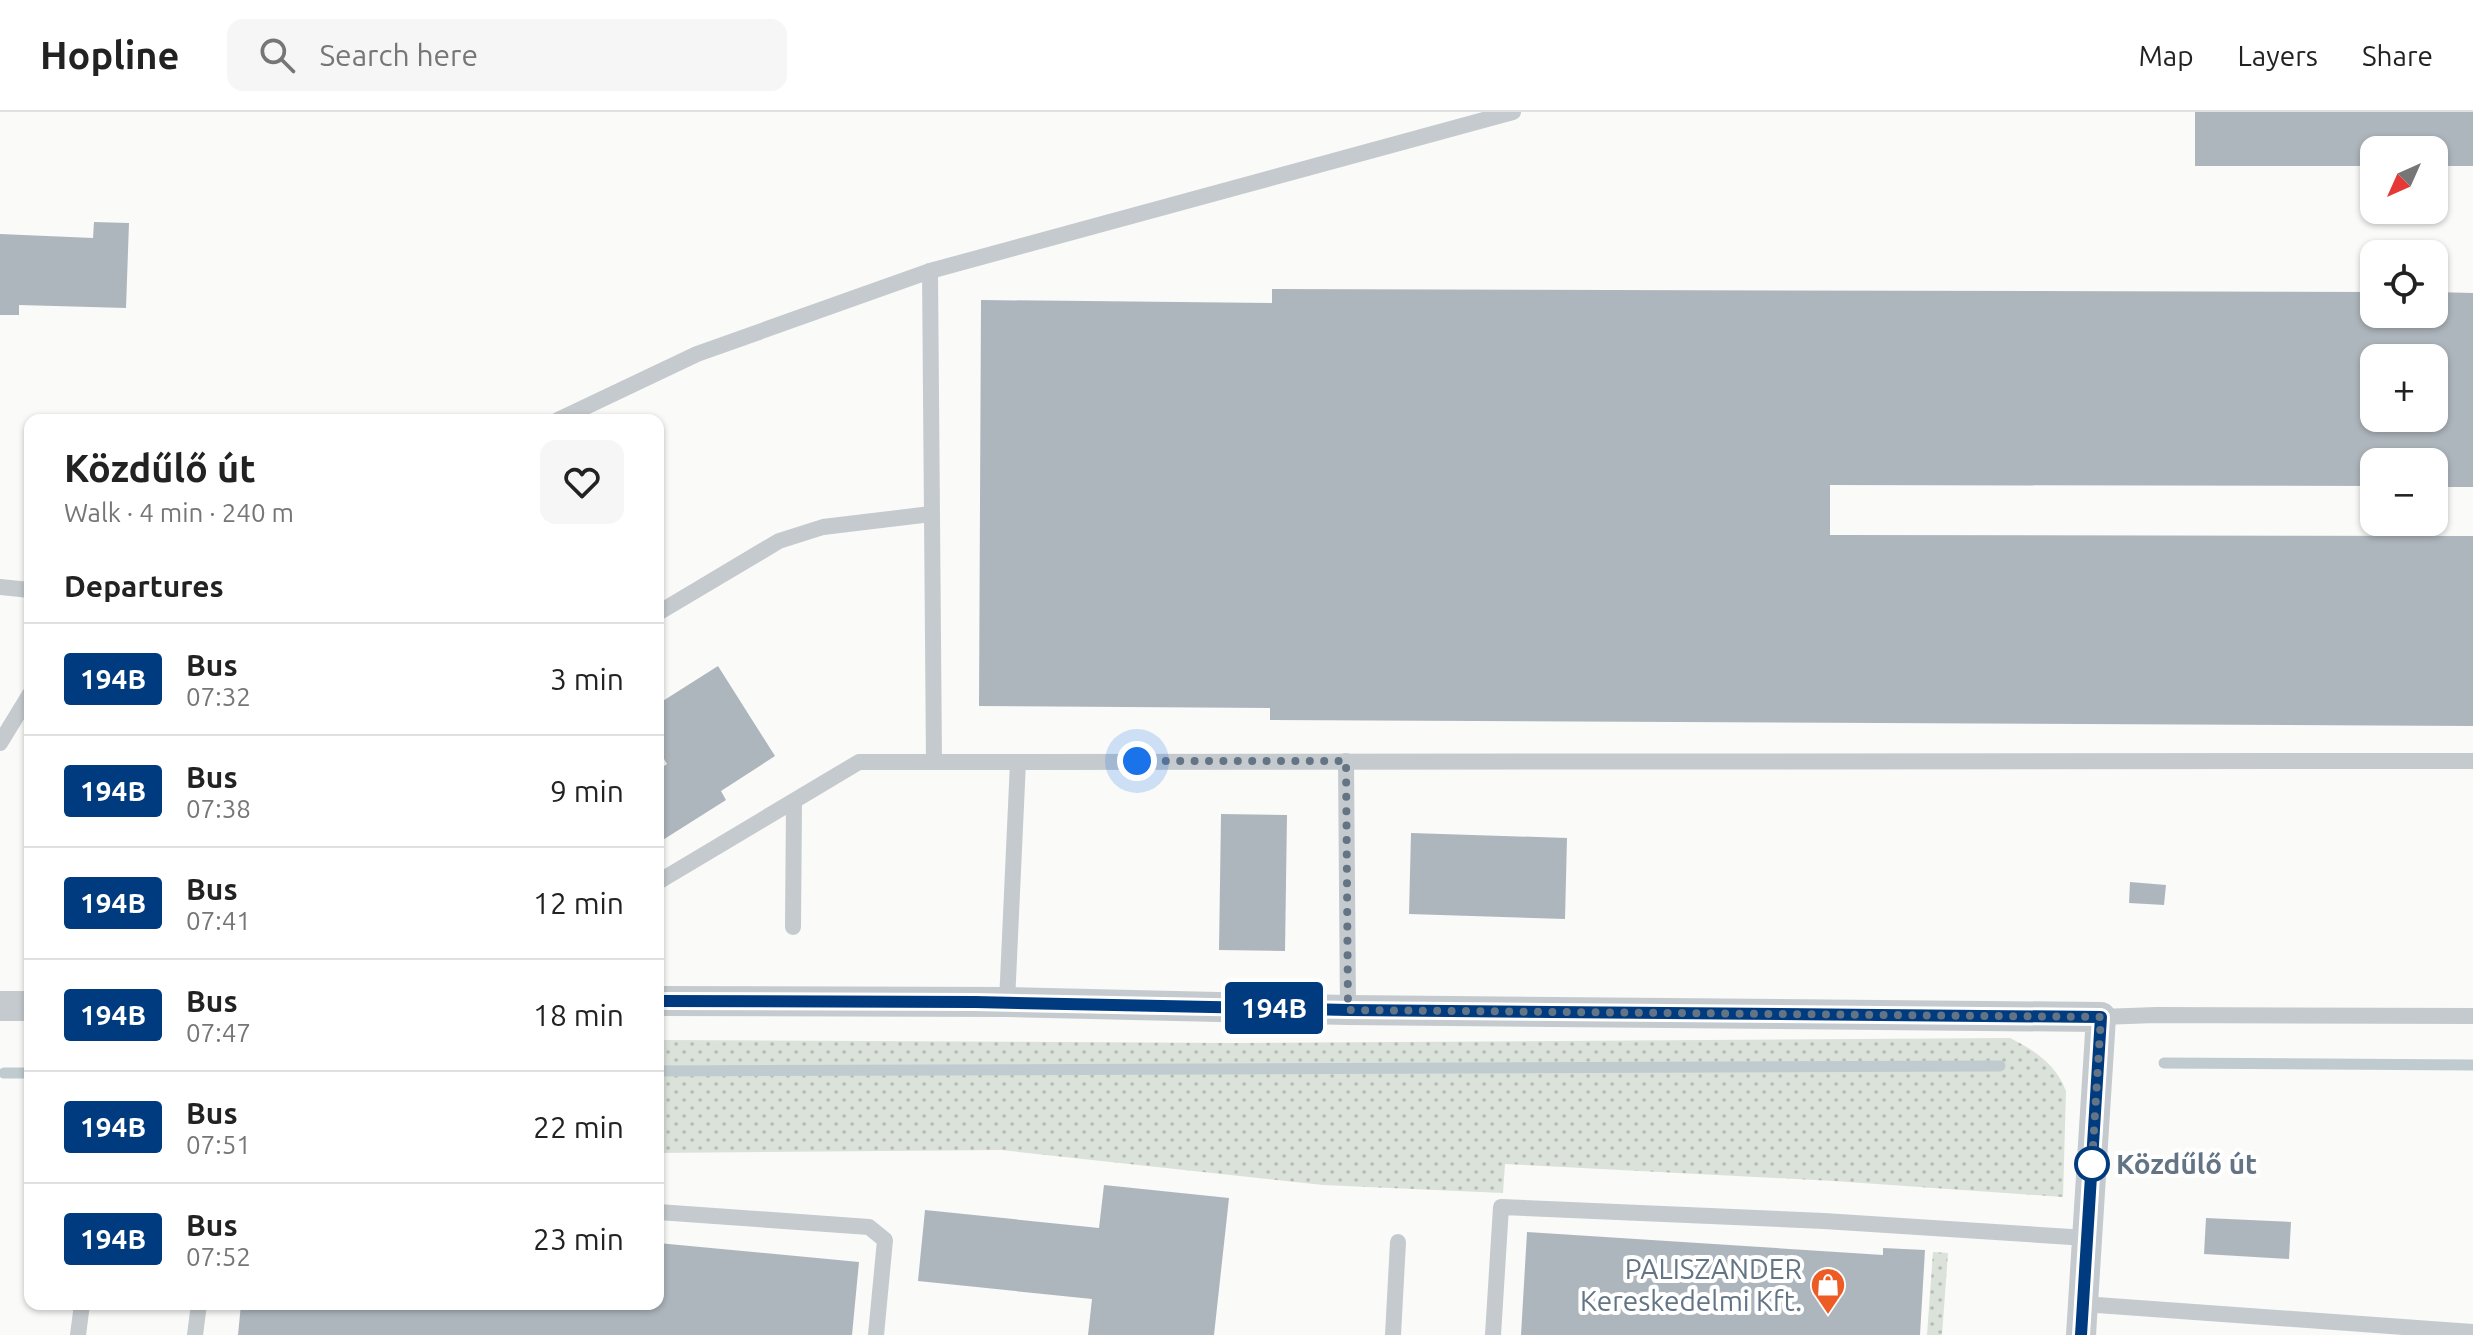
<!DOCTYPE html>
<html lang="en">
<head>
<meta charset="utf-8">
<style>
  :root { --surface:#fff; --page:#f6f6f6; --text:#222; --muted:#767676; --line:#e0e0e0 }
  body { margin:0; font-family:Ubuntu,sans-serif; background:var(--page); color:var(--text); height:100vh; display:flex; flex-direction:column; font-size:30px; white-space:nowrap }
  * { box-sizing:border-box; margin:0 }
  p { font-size:26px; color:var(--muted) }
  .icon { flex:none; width:44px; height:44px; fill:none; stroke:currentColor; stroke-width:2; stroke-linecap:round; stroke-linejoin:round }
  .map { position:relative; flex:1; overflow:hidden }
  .details { position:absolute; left:24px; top:302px; width:640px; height:896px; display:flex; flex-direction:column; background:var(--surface); border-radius:16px; box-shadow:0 2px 6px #0004 }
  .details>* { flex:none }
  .badge { padding:0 16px; border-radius:6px; font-size:28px; line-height:52px }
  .needle { width:52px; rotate:225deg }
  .controls { position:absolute; left:2360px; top:24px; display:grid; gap:16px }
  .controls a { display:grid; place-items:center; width:88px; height:88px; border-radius:16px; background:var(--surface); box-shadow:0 2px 6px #0004; font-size:40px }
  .you { position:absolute; width:40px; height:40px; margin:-20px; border:6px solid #fff; border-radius:50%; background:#1a73e8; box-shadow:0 0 0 12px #1a73e833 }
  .map>.badge { position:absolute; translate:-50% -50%; box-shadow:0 0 0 4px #fff }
  h2 { padding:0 40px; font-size:30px; line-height:72px }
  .round { display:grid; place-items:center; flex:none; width:84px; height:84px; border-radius:16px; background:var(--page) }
  .headline { display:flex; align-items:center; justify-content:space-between; height:136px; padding:0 40px }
  h1 { font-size:38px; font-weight:700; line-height:60px }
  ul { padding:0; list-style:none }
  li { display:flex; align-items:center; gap:24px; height:112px; padding:0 40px; border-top:2px solid var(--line) }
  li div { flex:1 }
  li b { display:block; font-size:30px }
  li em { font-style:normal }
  li .badge { min-width:88px; font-weight:700; text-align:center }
  header { display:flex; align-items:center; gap:48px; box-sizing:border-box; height:112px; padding:0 40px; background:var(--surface); border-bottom:2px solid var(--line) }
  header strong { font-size:38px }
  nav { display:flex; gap:44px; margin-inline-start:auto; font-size:28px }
  .search { width:560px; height:72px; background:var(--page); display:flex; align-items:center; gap:20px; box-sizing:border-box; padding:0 28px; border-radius:16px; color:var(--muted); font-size:30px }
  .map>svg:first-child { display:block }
</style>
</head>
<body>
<header>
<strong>Hopline</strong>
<div class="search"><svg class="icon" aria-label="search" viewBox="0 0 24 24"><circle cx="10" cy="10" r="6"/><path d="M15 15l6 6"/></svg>Search here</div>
<nav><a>Map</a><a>Layers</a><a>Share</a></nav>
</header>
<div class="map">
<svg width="2473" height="1223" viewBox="0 0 2473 1223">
  <defs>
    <pattern id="grass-dots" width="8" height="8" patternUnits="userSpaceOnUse" patternTransform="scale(2)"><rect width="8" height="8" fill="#dbe2d9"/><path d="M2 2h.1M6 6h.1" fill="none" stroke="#b5bcb6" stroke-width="1.8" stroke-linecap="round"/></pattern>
  </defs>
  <rect width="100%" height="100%" fill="#fafaf8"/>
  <!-- grass -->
  <g fill="url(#grass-dots)">
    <path d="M2010 926C2034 938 2056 952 2066 979L2063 1085 1834 1069 1505 1052 1503 1081 1323 1073 1001 1038 658 1041V928L1236 931Z"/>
    <path d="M1933 1140 1948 1141 1942 1223H1927Z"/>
  </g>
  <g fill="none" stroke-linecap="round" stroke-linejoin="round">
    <!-- stream -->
    <g stroke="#c0cbd0" stroke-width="11">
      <path d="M2164 951 2473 953"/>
      <path d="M658 959 2000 954"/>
      <path d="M4 961H30"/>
    </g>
  </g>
  <!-- building -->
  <g fill="#aeb6bd" fill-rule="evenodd">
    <path d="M2195 0H2473V54H2434V38H2374V54H2195Z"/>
    <path d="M94 110 129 111 126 196 19 193V203H0V122L93 126Z"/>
    <path d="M1272 177 2374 180V202H2434V180L2473 181V375H2434V350H2374V374L1830 373V423L2473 424V614L1270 608V596L979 594 981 188 1272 191ZM2374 246H2434V306H2374Z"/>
    <path d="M718 554 775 644 721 679 726 688 658 731V658L667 652 658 637V592Z"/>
    <path d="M1221 702 1287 703 1285 839 1219 838Z"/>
    <path d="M1411 721 1567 726 1565 807 1409 802Z"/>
    <path d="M2130 770 2166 773 2164 793 2129 791Z"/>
    <path d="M1104 1073 1229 1086 1214 1223H1088L1092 1187 918 1169 925 1098 1099 1116Z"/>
    <path d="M2206 1106 2291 1110 2289 1147 2204 1142Z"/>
    <path d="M1527 1120 1883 1143V1136L1925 1138 1920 1223H1521Z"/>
    <path d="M658 1131 859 1150 852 1223H238L241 1192H658Z"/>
  </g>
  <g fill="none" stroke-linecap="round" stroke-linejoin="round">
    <!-- service -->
    <g stroke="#c5cace" stroke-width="16">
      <path d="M930 159 934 650"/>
      <path d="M558 308 697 242 930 159 1513 0"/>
      <path d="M0 475 30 478"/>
      <path d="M658 501 779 429 823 415 931 402"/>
      <path d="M0 631 30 582"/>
      <path d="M1346 649 1348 898"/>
      <path d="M658 770 859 650 2473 649"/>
      <path d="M793 815 794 691"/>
      <path d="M1007 890 1018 650"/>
      <path d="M2101 905 2156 903 2473 904"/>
      <path d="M658 1100 869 1115 885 1128 876 1223"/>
      <path d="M2083 1192 2473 1220"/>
      <path d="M78 1223 82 1192"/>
      <path d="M195 1223 199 1192"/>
      <path d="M1393 1223 1398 1130"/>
      <path d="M1493 1223 1501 1095 1824 1109 2087 1126"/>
    </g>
    <!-- minor -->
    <g stroke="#c5cace" stroke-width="30">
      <path d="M658 889 1007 890 1348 898 2101 905 2081 1223"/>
      <path d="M0 894H30"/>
    </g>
  </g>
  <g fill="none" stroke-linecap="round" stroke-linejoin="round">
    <defs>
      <path id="line" d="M658 889 975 890 1348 898 2101 905 2081 1223"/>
    </defs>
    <!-- line casing -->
    <use href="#line" stroke="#fff" stroke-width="18"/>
    <!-- line -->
    <use href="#line" stroke="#003b80" stroke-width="12"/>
    <!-- walk -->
    <path stroke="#637484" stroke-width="8" stroke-dasharray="0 14.4" d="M1137 649H1346L1348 898 2101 905 2091 1067 2092 1052"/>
  </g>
  <!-- icons -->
  <defs>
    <symbol id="shop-pin" viewBox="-11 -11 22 30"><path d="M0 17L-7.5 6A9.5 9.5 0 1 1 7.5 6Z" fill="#ed5c25" stroke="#fff"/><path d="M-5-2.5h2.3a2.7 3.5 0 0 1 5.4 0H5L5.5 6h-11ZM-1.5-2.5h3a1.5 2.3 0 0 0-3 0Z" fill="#fff"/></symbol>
  </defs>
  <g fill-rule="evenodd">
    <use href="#shop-pin" x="1808" y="1153" width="40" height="54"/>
  </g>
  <!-- markers -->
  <circle fill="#fff" stroke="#003b80" stroke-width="4" cx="2092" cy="1052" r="16"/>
  <g text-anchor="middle" stroke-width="8" stroke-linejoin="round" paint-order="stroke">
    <!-- stop labels -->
    <g font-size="28" font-weight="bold" fill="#637484" stroke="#fff" text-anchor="start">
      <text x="2116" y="1062">Közdűlő út</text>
    </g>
    <!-- poi labels -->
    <g font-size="28" fill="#637484" stroke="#fff" text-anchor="end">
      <text x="1802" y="1167">PALISZANDER<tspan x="1802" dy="32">Kereskedelmi Kft.</tspan></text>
    </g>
  </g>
</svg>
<div class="controls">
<a><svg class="needle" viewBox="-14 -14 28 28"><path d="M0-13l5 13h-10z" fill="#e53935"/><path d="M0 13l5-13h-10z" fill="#767676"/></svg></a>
<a><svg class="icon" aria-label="locate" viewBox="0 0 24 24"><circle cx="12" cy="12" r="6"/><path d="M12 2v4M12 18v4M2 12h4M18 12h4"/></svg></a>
<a>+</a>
<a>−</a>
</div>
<div class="you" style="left:1137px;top:649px"></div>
<b class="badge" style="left:1274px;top:896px;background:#003b80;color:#fff">194B</b>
<section class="details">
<div class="headline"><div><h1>Közdűlő út</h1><p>Walk · 4 min · 240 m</p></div><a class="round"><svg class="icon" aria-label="heart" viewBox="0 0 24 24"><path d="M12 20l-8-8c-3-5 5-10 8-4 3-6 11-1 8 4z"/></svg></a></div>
<h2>Departures</h2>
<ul>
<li><span class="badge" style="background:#003b80;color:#fff">194B</span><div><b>Bus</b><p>07:32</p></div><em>3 min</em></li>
<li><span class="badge" style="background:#003b80;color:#fff">194B</span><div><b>Bus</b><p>07:38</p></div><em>9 min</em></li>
<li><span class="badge" style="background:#003b80;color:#fff">194B</span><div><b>Bus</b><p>07:41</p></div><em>12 min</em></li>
<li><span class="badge" style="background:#003b80;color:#fff">194B</span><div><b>Bus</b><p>07:47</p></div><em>18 min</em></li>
<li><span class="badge" style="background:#003b80;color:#fff">194B</span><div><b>Bus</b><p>07:51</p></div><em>22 min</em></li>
<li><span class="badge" style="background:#003b80;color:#fff">194B</span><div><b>Bus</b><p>07:52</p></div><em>23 min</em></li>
</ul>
</section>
</div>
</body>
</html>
